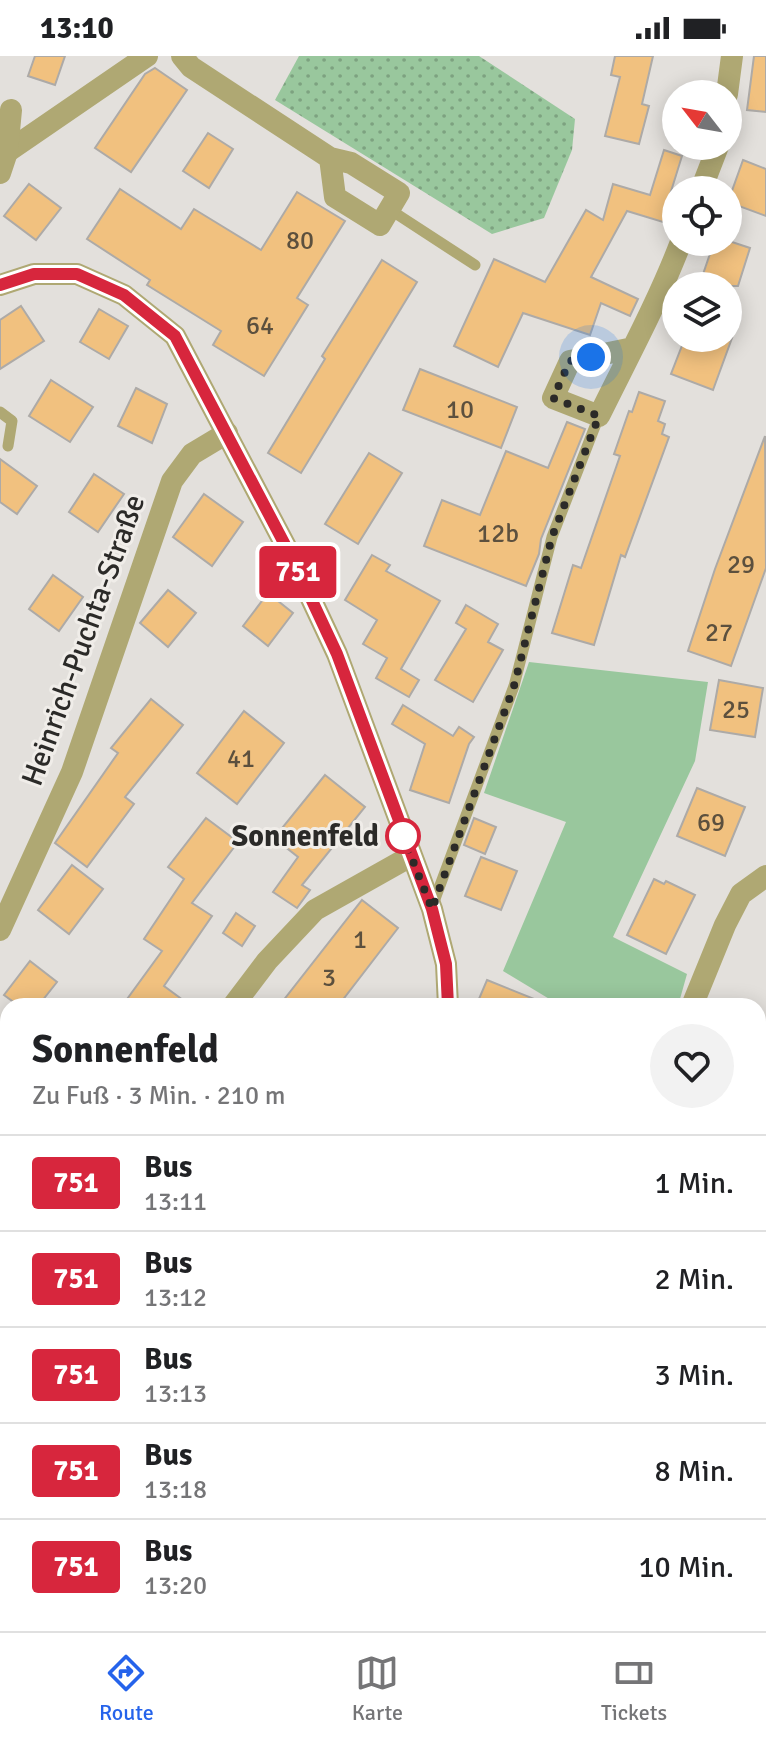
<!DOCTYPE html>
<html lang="de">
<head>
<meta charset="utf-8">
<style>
  :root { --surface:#fff; --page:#f2f2f2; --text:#202124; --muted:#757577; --line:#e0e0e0; --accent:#2563eb }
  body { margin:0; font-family:Signika,sans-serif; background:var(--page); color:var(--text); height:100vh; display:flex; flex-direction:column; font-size:30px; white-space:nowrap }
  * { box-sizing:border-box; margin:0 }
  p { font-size:26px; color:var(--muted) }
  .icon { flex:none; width:44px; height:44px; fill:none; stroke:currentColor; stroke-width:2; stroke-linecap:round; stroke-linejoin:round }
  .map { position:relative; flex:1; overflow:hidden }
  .side { position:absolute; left:0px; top:942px; width:766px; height:634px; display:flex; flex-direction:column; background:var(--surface); border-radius:24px 24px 0 0; box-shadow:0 4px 20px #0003 }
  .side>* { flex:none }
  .badge { padding:0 16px; border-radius:6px; font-size:28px; line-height:52px }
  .needle { width:52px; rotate:301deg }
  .buttons { position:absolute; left:662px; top:24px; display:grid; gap:16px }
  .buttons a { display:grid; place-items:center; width:80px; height:80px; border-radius:50%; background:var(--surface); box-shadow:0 4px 20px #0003; font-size:40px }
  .you { position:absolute; width:40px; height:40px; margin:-20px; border:6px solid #fff; border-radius:50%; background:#1a73e8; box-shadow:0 0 0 12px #1a73e833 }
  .map>.badge { position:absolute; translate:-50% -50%; box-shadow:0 0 0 4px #fff }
  .round { display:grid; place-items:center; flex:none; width:84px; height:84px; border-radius:42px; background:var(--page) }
  .summary { display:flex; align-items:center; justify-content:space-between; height:136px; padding:0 32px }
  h1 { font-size:38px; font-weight:700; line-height:60px }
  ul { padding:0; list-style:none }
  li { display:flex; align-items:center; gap:24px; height:96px; padding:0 32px; border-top:2px solid var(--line) }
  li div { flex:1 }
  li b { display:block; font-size:30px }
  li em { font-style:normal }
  li .badge { min-width:88px; font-weight:700; text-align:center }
  .status { display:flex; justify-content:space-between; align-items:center; height:56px; padding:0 40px; background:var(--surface); direction:ltr }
  .status svg { height:22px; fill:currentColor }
  .menu { display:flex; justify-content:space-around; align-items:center; height:112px; border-top:2px solid var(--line); background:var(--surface); font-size:22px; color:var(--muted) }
  .menu a { display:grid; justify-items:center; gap:4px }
  .menu .current { color:var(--accent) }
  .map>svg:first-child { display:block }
</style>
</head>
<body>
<div class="status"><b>13:10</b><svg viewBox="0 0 49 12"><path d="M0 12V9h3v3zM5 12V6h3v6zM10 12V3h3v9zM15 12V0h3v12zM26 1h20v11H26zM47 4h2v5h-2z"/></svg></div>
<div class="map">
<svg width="766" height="1575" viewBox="0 0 766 1575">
  <defs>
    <pattern id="park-dots" width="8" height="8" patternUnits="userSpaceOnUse" patternTransform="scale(2)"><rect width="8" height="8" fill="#99c79d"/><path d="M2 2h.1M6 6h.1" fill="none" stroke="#7da280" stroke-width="1.8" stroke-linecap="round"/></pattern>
  </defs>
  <rect width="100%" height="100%" fill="#e3e0dc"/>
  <!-- grass -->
  <path fill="#99c79d" d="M529 606 708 626 695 705 613 881 687 918 678 950H561L503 915 566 766 484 737Z"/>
  <!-- park -->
  <path fill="url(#park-dots)" d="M299 0H479L575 63 572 94 544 162 492 178 275 44Z"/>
  <!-- building -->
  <g fill="#f1c17f" stroke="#adaaa7" stroke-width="2">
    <path d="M35 0H65L55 29 28 20Z"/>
    <path d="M615 0H653L642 48 649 50 639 88 605 80 620 21 611 19Z"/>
    <path d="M754 0H766V56L747 54Z"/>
    <path d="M155 12 187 34 131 116 95 92 145 18Z"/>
    <path d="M208 77 233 93 209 132 183 115Z"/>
    <path d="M664 94 682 100 668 145 676 147V170L627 155 591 221 638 243 630 260 601 247 590 279 523 257 498 311 454 290 494 203 545 226 586 154 603 164 613 128 650 139Z"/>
    <path d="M743 104 766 113V160L728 146Z"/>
    <path d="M29 128 61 152 36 184 4 160Z"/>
    <path d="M120 133 181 173 194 153 261 194 297 136 345 165 297 242 308 249 264 320 213 289 221 275 147 229 150 224 87 183Z"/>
    <path d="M714 186H732L750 192 738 230H699Z"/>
    <path d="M382 204 417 226 301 417 268 397 325 303 322 300Z"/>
    <path d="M21 250 44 285 0 313V264Z"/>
    <path d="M99 253 128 270 109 303 80 286Z"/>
    <path d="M685 282H732L713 334 671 318Z"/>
    <path d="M420 313 517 351 501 392 403 354Z"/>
    <path d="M51 324 93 351 70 386 29 360Z"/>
    <path d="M136 332 167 348 152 387 118 370Z"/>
    <path d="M639 336 665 345 658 365 665 368 662 378 669 381 625 501 621 499 594 589 552 577 573 509 581 512 620 400 614 398 629 355 632 356Z"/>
    <path d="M567 366 585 373 541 483 539 498 526 530 424 490 442 444 480 459 506 395 548 412Z"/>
    <path d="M765 380 766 512 731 610 688 595 715 513Z"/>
    <path d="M369 397 402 417 358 488 325 468Z"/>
    <path d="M0 403 37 430 17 458 0 446Z"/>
    <path d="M94 418 124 438 98 476 69 456Z"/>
    <path d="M204 438 243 466 212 510 173 481Z"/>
    <path d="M372 499 390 509 386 515 440 545 401 613 419 624 409 641 376 622 387 602 363 588 377 564 345 544Z"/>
    <path d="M53 519 83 541 59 575 29 553Z"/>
    <path d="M168 534 196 557 168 591 140 567Z"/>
    <path d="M268 537 293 557 268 590 243 570Z"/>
    <path d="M466 549 498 568 488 586 503 594 473 646 435 624 466 573 456 567Z"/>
    <path d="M719 624 763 632 755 681 710 674Z"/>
    <path d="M151 643 183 669 125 741 134 748 87 811 55 787 118 697 111 692Z"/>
    <path d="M403 649 453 680 459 671 474 681 469 688 449 747 410 734 425 688 392 668Z"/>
    <path d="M244 655 284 687 237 748 197 717Z"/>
    <path d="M325 719 365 751 302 829 310 834 297 852 273 836 298 801 274 782Z"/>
    <path d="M697 732 745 751 725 800 677 780Z"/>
    <path d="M206 762 238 786 192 847 212 860 164 930 191 950H122L162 895 144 883 184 823 168 811Z"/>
    <path d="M474 762 496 771 485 798 464 789Z"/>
    <path d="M481 801 517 815 501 854 465 840Z"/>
    <path d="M72 809 103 833 69 878 38 854Z"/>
    <path d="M654 823 664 828 666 825 695 839 666 898 627 879Z"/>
    <path d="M362 844 398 872 338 950H279Z"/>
    <path d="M236 857 255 870 242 890 223 877Z"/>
    <path d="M30 905 57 926 38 950H19L4 939Z"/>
    <path d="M487 924 549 949V950H476Z"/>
  </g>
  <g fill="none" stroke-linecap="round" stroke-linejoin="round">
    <!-- service -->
    <g stroke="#afa873" stroke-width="11">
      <path d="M389 153 475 209"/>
      <path d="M0 356 12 365 8 390"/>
      <path d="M432 851 514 630 552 481 599 360"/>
    </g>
    <!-- minor -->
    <g stroke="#afa873" stroke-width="22">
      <path d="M182 0 191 11 330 102 351 107 399 137 380 169 335 141 330 102"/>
      <path d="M727 38 732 0"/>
      <path d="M7 96 147 0"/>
      <path d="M0 117 7 96 11 54"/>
      <path d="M701 134 718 90"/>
      <path d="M0 229 34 218H77L124 239 175 280 293 504 337 598 432 853 446 908 448 950"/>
      <path d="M633 292 570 305 553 342 599 360C627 303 658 246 681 186"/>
      <path d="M0 874 72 716 172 425 192 398 227 377"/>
      <path d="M233 950 267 905 315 854 411 800"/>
      <path d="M692 950 725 869 741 838 766 820"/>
      <path d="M758 1261 766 1266"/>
      <path d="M0 1539 8 1541"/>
      <path d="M325 1568 332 1575"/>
      <path d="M677 1568 684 1575"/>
      <path d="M7 1575 13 1568"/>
      <path d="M299 1575 306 1568"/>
      <path d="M607 1575 614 1568"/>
    </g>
  </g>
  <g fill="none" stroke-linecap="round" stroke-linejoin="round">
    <defs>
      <path id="line" d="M0 229 34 218H77L124 239 175 280 293 504 337 598 432 853 446 908 448 950"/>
    </defs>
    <!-- line casing -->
    <use href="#line" stroke="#fff" stroke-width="18"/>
    <!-- line -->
    <use href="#line" stroke="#d7263d" stroke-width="12"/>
    <!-- walk -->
    <path stroke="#2b2a28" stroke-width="8" stroke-dasharray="0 14.4" d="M403 780 432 853 514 630 552 481 599 360 553 342 570 305 591 301"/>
  </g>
  <!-- markers -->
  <circle fill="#fff" stroke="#d7263d" stroke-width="4" cx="403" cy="780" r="16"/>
  <g text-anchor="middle" stroke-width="6" stroke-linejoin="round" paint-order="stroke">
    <!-- number labels -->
    <g font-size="26" fill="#5c503e">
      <text x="300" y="193">80</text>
      <text x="260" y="278">64</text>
      <text x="460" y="362">10</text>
      <text x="498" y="486">12b</text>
      <text x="741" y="517">29</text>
      <text x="719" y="585">27</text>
      <text x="736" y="662">25</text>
      <text x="241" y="711">41</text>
      <text x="711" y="775">69</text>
      <text x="360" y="892">1</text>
      <text x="329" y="930">3</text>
    </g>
    <!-- street labels -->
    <g font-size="30" fill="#2b2a28" stroke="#f0ede9">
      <text transform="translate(83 584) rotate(-70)" y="10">Heinrich-Puchta-Straße</text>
    </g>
    <!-- stop labels -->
    <g font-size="30" font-weight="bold" fill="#2b2a28" stroke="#f0ede9" text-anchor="end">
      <text x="379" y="790">Sonnenfeld</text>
    </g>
  </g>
</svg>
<div class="buttons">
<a><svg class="needle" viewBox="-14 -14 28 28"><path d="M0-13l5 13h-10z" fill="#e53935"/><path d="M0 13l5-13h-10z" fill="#757577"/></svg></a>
<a><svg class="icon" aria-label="locate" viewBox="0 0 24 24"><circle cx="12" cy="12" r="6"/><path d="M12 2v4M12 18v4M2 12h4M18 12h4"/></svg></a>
<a><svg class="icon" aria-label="layers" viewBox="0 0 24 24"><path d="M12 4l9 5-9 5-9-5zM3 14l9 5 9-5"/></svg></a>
</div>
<div class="you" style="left:591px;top:301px"></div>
<b class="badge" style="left:298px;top:516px;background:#d7263d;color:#fff">751</b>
<section class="side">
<div class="summary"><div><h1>Sonnenfeld</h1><p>Zu Fuß · 3 Min. · 210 m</p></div><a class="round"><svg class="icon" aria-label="heart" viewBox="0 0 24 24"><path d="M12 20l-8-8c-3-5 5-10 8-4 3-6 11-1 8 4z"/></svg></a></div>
<ul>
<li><span class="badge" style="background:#d7263d;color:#fff">751</span><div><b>Bus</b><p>13:11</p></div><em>1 Min.</em></li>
<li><span class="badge" style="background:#d7263d;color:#fff">751</span><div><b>Bus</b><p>13:12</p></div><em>2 Min.</em></li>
<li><span class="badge" style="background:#d7263d;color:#fff">751</span><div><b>Bus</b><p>13:13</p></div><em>3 Min.</em></li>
<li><span class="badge" style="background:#d7263d;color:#fff">751</span><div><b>Bus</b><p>13:18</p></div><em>8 Min.</em></li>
<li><span class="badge" style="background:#d7263d;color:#fff">751</span><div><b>Bus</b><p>13:20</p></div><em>10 Min.</em></li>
</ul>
</section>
</div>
<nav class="menu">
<a class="current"><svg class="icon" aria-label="directions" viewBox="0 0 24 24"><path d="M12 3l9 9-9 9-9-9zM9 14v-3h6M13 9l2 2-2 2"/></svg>Route</a>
<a><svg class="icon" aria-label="map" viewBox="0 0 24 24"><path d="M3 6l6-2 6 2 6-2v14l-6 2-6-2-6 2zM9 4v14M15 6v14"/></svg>Karte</a>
<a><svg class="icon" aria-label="tickets" viewBox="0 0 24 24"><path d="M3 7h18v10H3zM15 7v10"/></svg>Tickets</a>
</nav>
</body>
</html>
